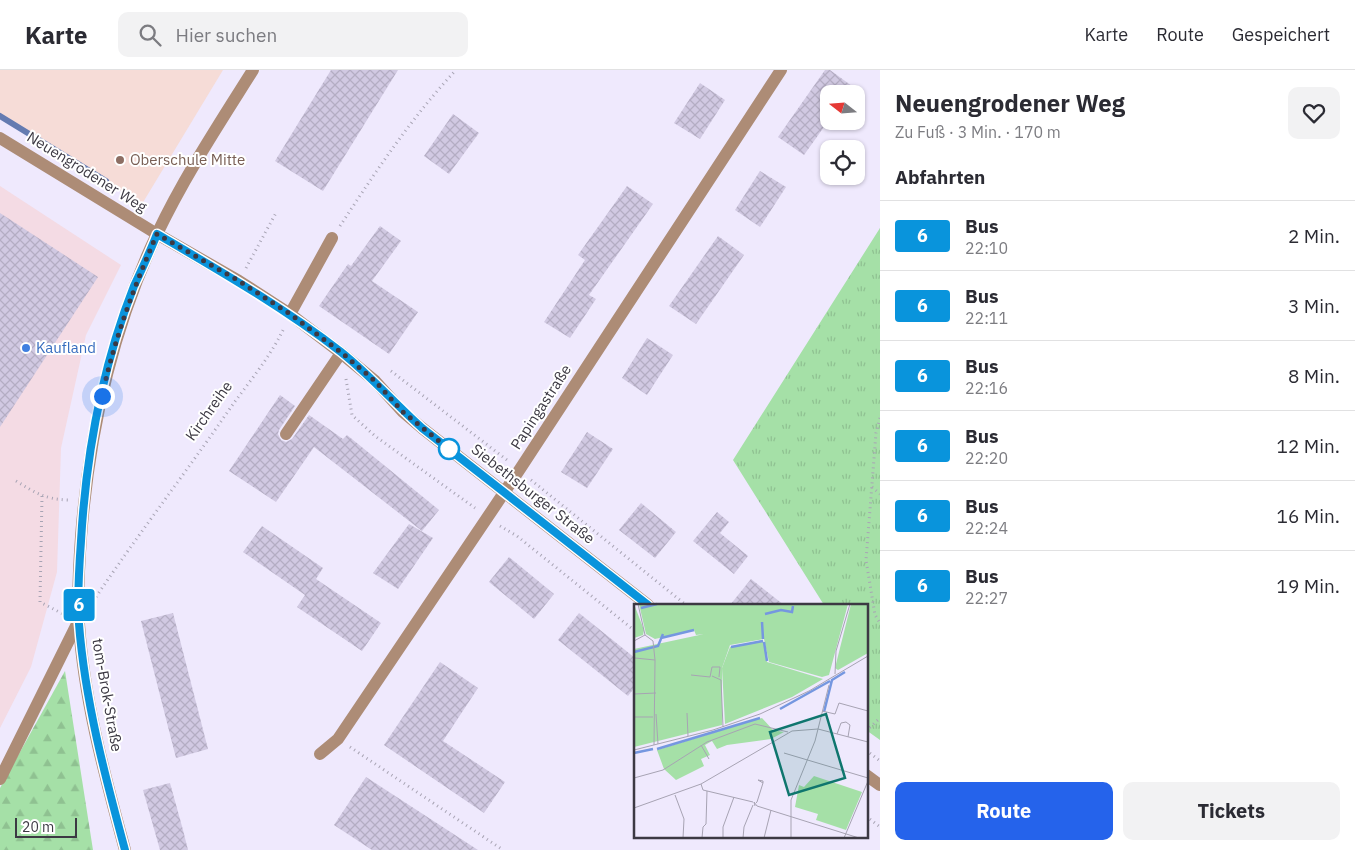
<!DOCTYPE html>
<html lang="de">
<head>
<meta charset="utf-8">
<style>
  :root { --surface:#fff; --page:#f2f2f3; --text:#2b2b33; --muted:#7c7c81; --line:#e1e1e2; --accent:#2563eb }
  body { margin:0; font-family:"IBM Plex Sans",sans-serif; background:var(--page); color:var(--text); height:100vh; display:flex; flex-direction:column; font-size:19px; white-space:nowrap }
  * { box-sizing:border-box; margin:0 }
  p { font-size:16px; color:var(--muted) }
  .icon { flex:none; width:28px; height:28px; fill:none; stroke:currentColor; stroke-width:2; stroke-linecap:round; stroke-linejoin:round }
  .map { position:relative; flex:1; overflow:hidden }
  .sheet { display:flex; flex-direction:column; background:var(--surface); width:475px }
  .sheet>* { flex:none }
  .badge { padding:0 10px; border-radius:4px; font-size:18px; line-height:32px }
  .needle { width:32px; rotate:287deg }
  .fabs { position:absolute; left:820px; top:15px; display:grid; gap:10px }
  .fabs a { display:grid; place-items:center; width:45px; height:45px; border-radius:10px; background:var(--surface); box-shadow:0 1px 4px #0004; font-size:25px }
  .scale { position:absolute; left:15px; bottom:12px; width:62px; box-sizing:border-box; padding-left:5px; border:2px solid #3c3943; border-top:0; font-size:14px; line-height:18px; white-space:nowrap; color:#3c3943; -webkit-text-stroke:4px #fff; paint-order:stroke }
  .you { position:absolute; width:25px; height:25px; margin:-12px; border:4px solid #fff; border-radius:50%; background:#1a73e8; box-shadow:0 0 0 8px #1a73e833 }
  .map>.badge { position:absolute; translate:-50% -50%; box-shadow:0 0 0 2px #fff }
  h2 { padding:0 15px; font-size:19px; line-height:45px }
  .round { display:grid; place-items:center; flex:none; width:52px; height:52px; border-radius:10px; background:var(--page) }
  .overview { display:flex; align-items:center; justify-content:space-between; height:85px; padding:0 15px }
  h1 { font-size:24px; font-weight:700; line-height:38px }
  .action { display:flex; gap:10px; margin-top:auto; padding:10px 15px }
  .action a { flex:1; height:58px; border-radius:10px; background:var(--accent); color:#fff; font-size:20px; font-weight:700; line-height:58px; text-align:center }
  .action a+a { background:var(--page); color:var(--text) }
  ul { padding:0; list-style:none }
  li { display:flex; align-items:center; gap:15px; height:70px; padding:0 15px; border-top:1px solid var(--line) }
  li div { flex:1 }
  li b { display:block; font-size:19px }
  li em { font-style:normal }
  li .badge { min-width:55px; font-weight:700; text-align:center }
  header { display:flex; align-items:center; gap:30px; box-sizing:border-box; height:70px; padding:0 25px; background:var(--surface); border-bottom:1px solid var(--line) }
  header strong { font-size:24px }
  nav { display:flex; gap:28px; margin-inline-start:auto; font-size:18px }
  .search { width:350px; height:45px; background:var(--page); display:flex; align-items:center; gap:12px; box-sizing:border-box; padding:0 18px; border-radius:10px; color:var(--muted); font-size:19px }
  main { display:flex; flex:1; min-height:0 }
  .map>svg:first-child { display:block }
</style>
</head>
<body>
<header>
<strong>Karte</strong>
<div class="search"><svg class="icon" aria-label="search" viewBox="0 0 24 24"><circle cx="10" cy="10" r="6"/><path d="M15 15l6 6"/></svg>Hier suchen</div>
<nav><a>Karte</a><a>Route</a><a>Gespeichert</a></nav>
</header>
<main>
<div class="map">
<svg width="880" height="780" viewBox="0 0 880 780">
  <defs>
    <pattern id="forest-firs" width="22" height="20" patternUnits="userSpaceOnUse" patternTransform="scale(1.25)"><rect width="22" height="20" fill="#a5e0a7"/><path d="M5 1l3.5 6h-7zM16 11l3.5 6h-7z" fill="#8fc191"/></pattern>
    <pattern id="park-tufts" width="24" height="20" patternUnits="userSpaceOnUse" patternTransform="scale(1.25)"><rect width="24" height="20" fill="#a5e0a7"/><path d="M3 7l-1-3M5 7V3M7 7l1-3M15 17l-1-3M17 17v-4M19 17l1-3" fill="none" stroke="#8fc191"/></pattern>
    <pattern id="building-cross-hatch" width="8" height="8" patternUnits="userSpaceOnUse" patternTransform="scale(1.25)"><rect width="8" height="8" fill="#d1c9e2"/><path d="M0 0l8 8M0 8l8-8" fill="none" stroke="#b4adc3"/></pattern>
  </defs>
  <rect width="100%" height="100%" fill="#efe9fd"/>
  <!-- commercial -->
  <path fill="#f4dbe4" d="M0 116 121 195 86 265 61 378 57 502 31 597 0 658Z"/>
  <!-- education -->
  <path fill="#f6dcd7" d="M0 0H223L142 134 0 46Z"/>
  <!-- forest -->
  <path fill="url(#forest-firs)" d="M65 601 93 780H0V718Z"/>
  <!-- park -->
  <path fill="url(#park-tufts)" d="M880 158V670L866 660V535H824L733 390Z"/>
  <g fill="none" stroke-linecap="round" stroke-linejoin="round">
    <!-- stream -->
    <path stroke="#647bb1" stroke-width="6" d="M0 46 106 111"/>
  </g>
  <!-- building -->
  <g fill="url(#building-cross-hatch)">
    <path d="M331 0H398L323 121 275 91Z"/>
    <path d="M825 0H830L863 24H829V50L804 85 778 67Z"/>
    <path d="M700 13 725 30 700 69 674 53Z"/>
    <path d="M453 44 479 63 449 104 424 86Z"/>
    <path d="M760 101 786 117 760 157 735 140Z"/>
    <path d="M627 116 653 134 589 225 596 229 570 268 544 252 585 190 578 185Z"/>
    <path d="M0 143 98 207 0 357Z"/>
    <path d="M380 156 401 171 372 211 418 242 389 284 319 236 348 194 351 196Z"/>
    <path d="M718 166 744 185 696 254 669 236Z"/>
    <path d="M647 268 673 285 647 325 622 308Z"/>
    <path d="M280 325 295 336 279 360 278 364 281 370 286 372 292 369 309 345 343 369 347 365 439 440 422 461 314 377 276 432 229 401Z"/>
    <path d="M587 362 613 379 587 418 561 402Z"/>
    <path d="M641 433 676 462 655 488 619 460Z"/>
    <path d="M717 442 729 452 720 463 748 486 734 504 693 471Z"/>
    <path d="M409 454 433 468 398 519 373 503Z"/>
    <path d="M262 456 323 498 316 509 381 553 362 581 297 537 305 525 243 482Z"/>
    <path d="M509 487 554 524 534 549 489 512Z"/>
    <path d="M751 509 784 535H730Z"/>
    <path d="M173 543 208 679 176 688 141 551Z"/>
    <path d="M579 543 635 588V617L628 626 558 570Z"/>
    <path d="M440 592 478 618 443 671 505 712 484 743 384 675Z"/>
    <path d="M366 707 478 780H372L334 755Z"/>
    <path d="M170 713 183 760 188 780H160L143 720Z"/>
  </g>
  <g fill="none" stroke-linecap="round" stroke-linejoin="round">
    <!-- path -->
    <g stroke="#a8a4b4" stroke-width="3" stroke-dasharray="1 4" stroke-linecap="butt">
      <path d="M340 156C376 101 412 47 456 0"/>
      <path d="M246 198 277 141"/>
      <path d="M391 301 507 390"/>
      <path d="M346 309 352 345 375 366 475 438"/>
      <path d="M880 348 876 363 866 490 875 545 880 553"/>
      <path d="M531 410 686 535"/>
      <path d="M16 411C36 423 44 429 68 430"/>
      <path d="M872 417 880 424"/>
      <path d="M42 426 40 532 63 544"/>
      <path d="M500 456 517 466 635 561"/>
      <path d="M96 527C139 463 187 401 231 337 249 312 271 286 284 258"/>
      <path d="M866 661 880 648"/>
      <path d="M350 677 503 780"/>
      <path d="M866 680 880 691"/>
      <path d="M866 746 880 757"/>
    </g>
    <!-- minor -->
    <g stroke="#ad8c76" stroke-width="12">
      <path d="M0 68 157 164 239 211 290 244 341 283 375 311 403 342 422 358 648 535"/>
      <path d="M290 244 332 168"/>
      <path d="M286 364 341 283"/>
      <path d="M320 684 338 669 520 399 781 0"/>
      <path d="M866 705 880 715"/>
      <path d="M0 709 78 552"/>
      <path d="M125 780C105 706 84 631 79 554 77 525 79 495 81 467 89 363 112 259 157 164 184 107 219 54 253 0"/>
    </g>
  </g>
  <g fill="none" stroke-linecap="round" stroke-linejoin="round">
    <defs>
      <path id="line" d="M125 780C105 706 85 631 79 554 77 527 79 498 81 471 86 385 102 297 134 216 142 199 150 182 157 164 220 201 283 237 341 282 371 306 394 333 422 358L648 535"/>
    </defs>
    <!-- line casing -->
    <use href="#line" stroke="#fff" stroke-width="11"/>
    <!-- line -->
    <use href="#line" stroke="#0994dc" stroke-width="8"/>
    <!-- walk -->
    <path stroke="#3c3943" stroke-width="5" stroke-dasharray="0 9" d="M102 326C114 270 134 217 157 164L239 211 290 244 342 283 375 311 403 342 449 379"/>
  </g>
  <!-- markers -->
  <circle fill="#8d6e63" stroke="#fff" stroke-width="2" cx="120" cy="90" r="5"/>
  <circle fill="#3f7fe0" stroke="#fff" stroke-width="2" cx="26" cy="278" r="5"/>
  <circle fill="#fff" stroke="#0994dc" stroke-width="2.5" cx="449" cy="379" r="10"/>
  <g text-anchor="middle" stroke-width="4" stroke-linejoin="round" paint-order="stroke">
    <!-- education labels -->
    <g font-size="15" fill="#785e54" stroke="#fff" text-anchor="start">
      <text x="130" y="95">Oberschule Mitte</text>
    </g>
    <!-- street labels -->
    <g font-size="15" fill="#3c3943" stroke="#fff">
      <text transform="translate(87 102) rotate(32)" y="5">Neuengrodener Weg</text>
      <text transform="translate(541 337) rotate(-57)" y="5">Papingastraße</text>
      <text transform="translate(209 341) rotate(-55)" y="5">Kirchreihe</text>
      <text transform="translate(533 424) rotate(38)" y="5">Siebethsburger Straße</text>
      <text transform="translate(107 625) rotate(80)" y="5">tom-Brok-Straße</text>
    </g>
    <!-- shop labels -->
    <g font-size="15" fill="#366cbe" stroke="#fff" text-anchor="start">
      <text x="36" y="283">Kaufland</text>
    </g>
  </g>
  <!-- overview -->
  <g transform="translate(634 534)">
    <rect width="234" height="234" fill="#efe9fd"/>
    <path d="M129 36 133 58 189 75 158 93 91 120 88 64 96 43Z" fill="#a5e0a7"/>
    <path d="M128 114 139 126 150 128 137 135 93 141 83 145 78 137 71 141 76 151 67 155 70 162 42 176 30 165 23 146Z" fill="#a5e0a7"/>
    <path d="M180 172 228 188 212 226 182 216 184 210 161 203 165 181 170 183Z" fill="#a5e0a7"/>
    <path d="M0 0 10 26 9 31 0 34ZM5 0H214L195 71 188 73 135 58 130 35 96 41 88 64V121L0 143V45L70 30 62 31 60 26 21 35 12 30ZM217 0H234V49L204 66 201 64Z" fill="#a5e0a7"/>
    <path fill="none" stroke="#7597e0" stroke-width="2.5" d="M7 4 23 0M131 10 147 6 158 8 159 2M128 18 129 35M27 34 60 26M130 38 133 57M97 43 129 37M0 48 24 42 29 30M146 105 196 77M190 108 198 76 211 68M23 145 126 114M0 149 19 145"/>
    <path fill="none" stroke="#a7a3b3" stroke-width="1" d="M11 31 19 37 21 56M0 37 11 31 4 0M1 54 21 56 20 141M201 70 202 47 216 0M57 71 76 73 78 63H86L85 73M78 72 87 76 89 123M0 90 22 89M188 107 201 110 205 99 234 107M53 109 54 132M22 110 24 140M0 113H19M203 130 207 119 212 118 216 121 214 133M67 141 75 155M0 146 79 126 126 110 175 87 234 52M150 149 234 174M0 174 29 166 73 138 121 120 154 128M67 180 69 186 119 198M41 191 50 215 49 234M122 199 123 198 129 179V177L124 176 129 179M121 202 120 198 123 202 225 234M0 204 67 180 158 127 184 125 234 138M68 234 69 223 72 220 73 187M89 234V223L100 193M109 234 110 223 119 201M130 234 137 206M157 234V196L181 137 195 81M210 234 234 177"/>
    <path fill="#0f766e" fill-opacity="0.15" stroke="#0f766e" stroke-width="2.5" d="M192 110 211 174 155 191 136 128Z"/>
    <rect width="234" height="234" fill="none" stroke="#3c3943" stroke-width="2.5"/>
  </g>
</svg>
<div class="fabs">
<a><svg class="needle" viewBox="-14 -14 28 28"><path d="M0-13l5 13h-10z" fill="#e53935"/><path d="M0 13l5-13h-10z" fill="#7c7c81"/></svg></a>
<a><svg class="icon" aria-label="locate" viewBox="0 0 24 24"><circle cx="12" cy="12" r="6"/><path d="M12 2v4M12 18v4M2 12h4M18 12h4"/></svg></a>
</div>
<div class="scale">20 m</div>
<div class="you" style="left:102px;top:326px"></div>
<b class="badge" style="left:79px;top:535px;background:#0994dc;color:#fff">6</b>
</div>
<section class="sheet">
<div class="overview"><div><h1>Neuengrodener Weg</h1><p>Zu Fuß · 3 Min. · 170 m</p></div><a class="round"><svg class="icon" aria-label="heart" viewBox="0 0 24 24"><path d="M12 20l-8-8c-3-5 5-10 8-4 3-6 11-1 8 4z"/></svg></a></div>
<h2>Abfahrten</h2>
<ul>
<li><span class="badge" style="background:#0994dc;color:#fff">6</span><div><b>Bus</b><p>22:10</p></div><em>2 Min.</em></li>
<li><span class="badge" style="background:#0994dc;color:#fff">6</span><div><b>Bus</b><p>22:11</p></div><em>3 Min.</em></li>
<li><span class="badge" style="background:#0994dc;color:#fff">6</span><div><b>Bus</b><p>22:16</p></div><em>8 Min.</em></li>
<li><span class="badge" style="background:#0994dc;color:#fff">6</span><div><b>Bus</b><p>22:20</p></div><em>12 Min.</em></li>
<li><span class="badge" style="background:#0994dc;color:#fff">6</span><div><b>Bus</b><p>22:24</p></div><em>16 Min.</em></li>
<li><span class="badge" style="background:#0994dc;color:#fff">6</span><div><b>Bus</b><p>22:27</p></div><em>19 Min.</em></li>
</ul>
<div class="action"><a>Route</a><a>Tickets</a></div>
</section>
</main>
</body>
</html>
